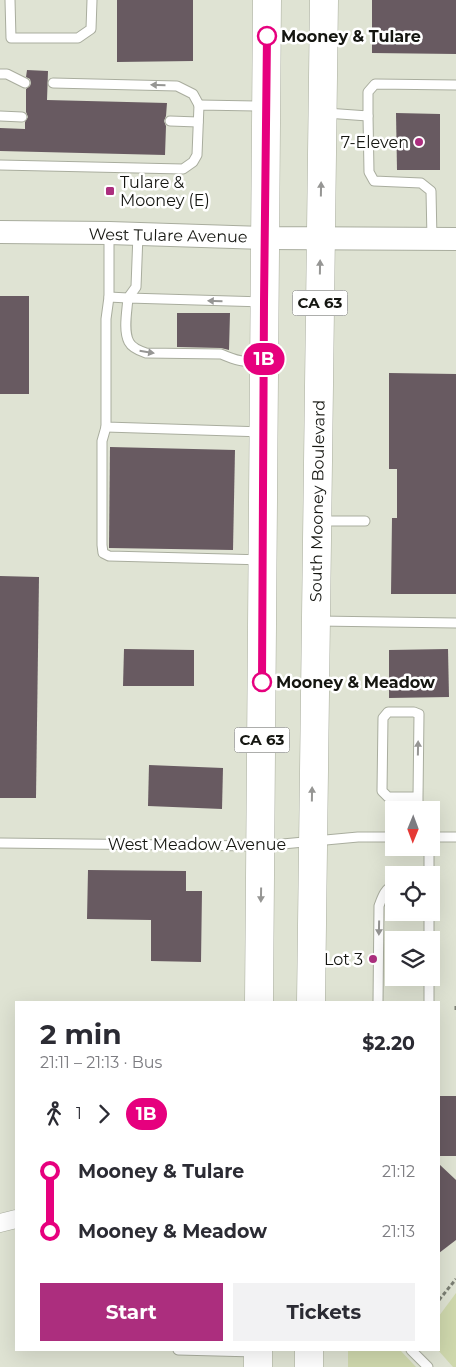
<!DOCTYPE html>
<html lang="en">
<head>
<meta charset="utf-8">
<style>
  :root { --surface:#fff; --page:#f2f2f3; --text:#2b2b33; --muted:#7c7c81; --accent:#ac2e7e }
  body { margin:0; font-family:Montserrat,sans-serif; background:var(--page); color:var(--text); height:100vh; display:flex; flex-direction:column; font-size:19px; white-space:nowrap }
  * { box-sizing:border-box; margin:0 }
  p { font-size:16px; color:var(--muted) }
  .icon { flex:none; width:28px; height:28px; fill:none; stroke:currentColor; stroke-width:2; stroke-linecap:round; stroke-linejoin:round }
  .map { position:relative; flex:1; overflow:hidden }
  .details { position:absolute; left:15px; top:1001px; width:425px; height:350px; display:flex; flex-direction:column; background:var(--surface); border-radius:0px; box-shadow:0 5px 20px #0002 }
  .details>* { flex:none }
  .badge { padding:0 10px; border-radius:16px; font-size:18px; line-height:32px }
  .needle { width:32px; rotate:181deg }
  .controls { position:absolute; left:385px; top:801px; display:grid; gap:10px }
  .controls a { display:grid; place-items:center; width:55px; height:55px; border-radius:0px; background:var(--surface); box-shadow:0 5px 20px #0002; font-size:25px }
  .map>.badge { position:absolute; translate:-50% -50%; box-shadow:0 0 0 2px #fff }
  .legs { display:flex; align-items:center; gap:8px; height:55px; padding:0 25px; font-size:16px }
  .legs p { margin-inline-start:auto }
  .head { display:flex; align-items:center; justify-content:space-between; height:85px; padding:0 25px }
  h1 { font-size:28px; font-weight:700; line-height:38px }
  .primary-button { display:flex; gap:10px; margin-top:auto; padding:10px 25px }
  .primary-button a { flex:1; height:58px; border-radius:0px; background:var(--accent); color:#fff; font-size:20px; font-weight:700; line-height:58px; text-align:center }
  .primary-button a+a { background:var(--page); color:var(--text) }
  ul { padding:0 25px; list-style:none }
  li { display:flex; align-items:center; gap:18px; height:60px; font-size:19px }
  li i { display:grid; place-items:center; width:8px; height:100%; margin:0 6px; background:currentColor }
  li i::after { content:''; width:12px; height:12px; margin:-6px; border:4px solid; border-radius:50%; background:var(--surface) }
  li p { margin-inline-start:auto }
  li:first-child i { background:linear-gradient(#0000 50%,currentColor 0) }
  li:last-child i { background:linear-gradient(currentColor 50%,#0000 0) }
  .map>svg:first-child { display:block }
</style>
</head>
<body>
<div class="map">
<svg width="456" height="1367" viewBox="0 0 456 1367">
  <rect width="100%" height="100%" fill="#dfe3d3"/>
  <!-- green -->
  <g fill="#cfd8ad">
    <path d="M456 1293V1367H453L438 1350 439 1316Z"/>
    <path d="M348 1350H400L416 1367H348Z"/>
  </g>
  <!-- building -->
  <g fill="#685a61">
    <path d="M117 0H193V61L117 62Z"/>
    <path d="M372 0H456V54L372 53Z"/>
    <path d="M27 70 48 71 47 100 167 103 166 116 164 121 166 126 165 155 0 151V128L25 129V122L28 117 26 112V89L30 86 31 83 30 79 26 77Z"/>
    <path d="M396 113 440 114V170H397Z"/>
    <rect x="0" y="296" width="29" height="98"/>
    <path d="M177 313H230L229 350 221 348 177 347Z"/>
    <path d="M389 373 456 374V594H391L392 518H397V469H389Z"/>
    <path d="M110 447 235 450 233 550 109 548Z"/>
    <path d="M0 576 39 577 36 798H0Z"/>
    <path d="M124 649 194 650V686H123Z"/>
    <path d="M448 649 449 697 389 698V650Z"/>
    <path d="M149 765 223 768 222 809 148 806Z"/>
    <path d="M88 870 186 871V891H202L201 962 151 961V920L87 919Z"/>
    <rect x="439" y="1096" width="17" height="60"/>
    <path d="M439 1164 456 1180V1240L439 1253Z"/>
  </g>
  <g fill="none" stroke-linecap="round" stroke-linejoin="round">
    <defs>
      <g id="service">
        <path d="M10 0 11 38H78L91 29 92 0"/>
        <path d="M0 74H7L25 83"/>
        <path d="M53 83 177 86 193 94 199 105"/>
        <path d="M326 113 368 116V92L375 84 456 85"/>
        <path d="M0 116 22 117"/>
        <path d="M368 116 369 172 374 181 421 183 431 191 432 239"/>
        <path d="M170 121 198 122"/>
        <path d="M0 165 183 169 193 162 197 155 199 105 264 106"/>
        <path d="M109 233V297L106 319V427L261 432"/>
        <path d="M109 297 128 298 136 287 138 234"/>
        <path d="M261 362C243 362 237 361 221 354L146 353C140 351 132 348 129 342 123 331 127 311 128 298L261 302"/>
        <path d="M106 427 102 441V545L103 553 109 556 261 560"/>
        <path d="M320 521H365"/>
        <path d="M318 621 456 623"/>
        <path d="M418 810V797L419 714 414 712H388L383 718 382 791 388 797H418"/>
        <path d="M431 837H456"/>
        <path d="M0 843 261 846 358 837H394"/>
        <path d="M429 848V875"/>
        <path d="M429 940V912"/>
        <path d="M378 1002 379 906C382 898 385 888 394 885"/>
        <path d="M429 1002V978"/>
        <path d="M178 1350 255 1352"/>
        <path d="M411 1350 428 1367"/>
      </g>
      <path id="minor" d="M0 1223 16 1219"/>
      <path id="tertiary" d="M0 232 109 233 265 238 456 239"/>
      <g id="primary">
        <path d="M259 1002 267 0"/>
        <path d="M311 1002 324 0"/>
        <path d="M258 1367V1350"/>
        <path d="M309 1367V1350"/>
      </g>
    </defs>
    <!-- service casing -->
    <use href="#service" stroke="#a9ad9e" stroke-width="11"/>
    <!-- minor casing -->
    <use href="#minor" stroke="#a9ad9e" stroke-width="19"/>
    <!-- tertiary casing -->
    <use href="#tertiary" stroke="#a9ad9e" stroke-width="24"/>
    <!-- primary casing -->
    <use href="#primary" stroke="#a9ad9e" stroke-width="29"/>
    <!-- path -->
    <g stroke="#7b7e73" stroke-width="3" stroke-dasharray="4 2.5" stroke-linecap="butt">
      <path d="M456 1006V1011"/>
      <path d="M439 1300 456 1279"/>
    </g>
    <!-- service -->
    <use href="#service" stroke="#fff" stroke-width="9"/>
    <!-- minor -->
    <use href="#minor" stroke="#fff" stroke-width="18"/>
    <!-- tertiary -->
    <use href="#tertiary" stroke="#fff" stroke-width="22"/>
    <!-- primary -->
    <use href="#primary" stroke="#fff" stroke-width="28"/>
  </g>
  <!-- one-way arrows -->
  <defs><path id="oneway-solid" d="M-6-.8H1V-3.2L6.5 0L1 3.2V.8H-6Z" transform="scale(1.25)"/></defs>
  <g fill="#969694">
    <use href="#oneway-solid" transform="translate(158 85) rotate(-179)"/>
    <use href="#oneway-solid" transform="translate(321 189) rotate(-89)"/>
    <use href="#oneway-solid" transform="translate(320 267) rotate(-89)"/>
    <use href="#oneway-solid" transform="translate(215 301) rotate(-178)"/>
    <use href="#oneway-solid" transform="translate(147 352) rotate(9)"/>
    <use href="#oneway-solid" transform="translate(418 748) rotate(-89)"/>
    <use href="#oneway-solid" transform="translate(312 794) rotate(-89)"/>
    <use href="#oneway-solid" transform="translate(261 895) rotate(91)"/>
    <use href="#oneway-solid" transform="translate(379 928) rotate(91)"/>
  </g>
  <g fill="none" stroke-linecap="round" stroke-linejoin="round">
    <defs>
      <path id="line-1" d="M262 682 264 302 267 36"/>
    </defs>
    <!-- line-1 casing -->
    <use href="#line-1" stroke="#fff" stroke-width="11"/>
    <!-- line-1 -->
    <use href="#line-1" stroke="#e6007e" stroke-width="8"/>
  </g>
  <!-- markers -->
  <g fill="#fff" stroke="#e6007e" stroke-width="2.5">
    <circle cx="267" cy="36" r="9"/>
    <circle cx="262" cy="682" r="9"/>
  </g>
  <g fill="#ac2e7e" stroke="#fff" stroke-width="2">
    <circle cx="419" cy="142" r="5"/>
    <rect x="105" y="186" width="10" height="10" rx="2.5"/>
    <circle cx="373" cy="959" r="5"/>
  </g>
  <g text-anchor="middle" stroke-width="5" stroke-linejoin="round" paint-order="stroke">
    <!-- shield labels -->
    <g fill="#fff" stroke="#5b5c58" stroke-width="1">
      <rect x="292.5" y="290.5" width="55" height="25" rx="4"/>
      <rect x="234.5" y="727.5" width="55" height="25" rx="4"/>
    </g>
    <g font-size="15" font-weight="bold" fill="#151611">
      <text x="320" y="308">CA 63</text>
      <text x="262" y="745">CA 63</text>
    </g>
    <!-- stop labels -->
    <g font-size="16" font-weight="bold" fill="#151611" stroke="#fff" text-anchor="start">
      <text x="281" y="42">Mooney &amp; Tulare</text>
      <text x="276" y="688">Mooney &amp; Meadow</text>
    </g>
    <!-- poi labels -->
    <g font-size="16" fill="#151611" stroke="#fff" text-anchor="end">
      <text x="409" y="148">7-Eleven</text>
      <text x="120" y="188" text-anchor="start">Tulare &amp;<tspan x="120" dy="18">Mooney (E)</tspan></text>
      <text x="363" y="965">Lot 3</text>
    </g>
    <!-- street labels -->
    <g font-size="16" fill="#151611" stroke="#fff">
      <text transform="translate(168 235) rotate(1)" y="6">West Tulare Avenue</text>
      <text transform="translate(317 501) rotate(-89)" y="6">South Mooney Boulevard</text>
      <text x="197" y="850">West Meadow Avenue</text>
    </g>
  </g>
</svg>
<div class="controls">
<a><svg class="needle" viewBox="-14 -14 28 28"><path d="M0-13l5 13h-10z" fill="#e53935"/><path d="M0 13l5-13h-10z" fill="#7c7c81"/></svg></a>
<a><svg class="icon" aria-label="locate" viewBox="0 0 24 24"><circle cx="12" cy="12" r="6"/><path d="M12 2v4M12 18v4M2 12h4M18 12h4"/></svg></a>
<a><svg class="icon" aria-label="layers" viewBox="0 0 24 24"><path d="M12 4l9 5-9 5-9-5zM3 14l9 5 9-5"/></svg></a>
</div>
<b class="badge" style="left:264px;top:359px;background:#e6007e;color:#fff">1B</b>
<section class="details">
<div class="head"><div><h1>2 min</h1><p>21:11 – 21:13 · Bus</p></div><b>$2.20</b></div>
<div class="legs"><svg class="icon" aria-label="walk" viewBox="0 0 24 24"><circle cx="13" cy="4" r="2"/><path d="M13 8l-2 6 4 7M11 14l-3 7M7 12l3-4h3l4 4"/></svg>1<svg class="icon" aria-label="forward" viewBox="0 0 24 24"><path d="M9 5l7 7-7 7"/></svg><b class="badge" style="background:#e6007e;color:#fff">1B</b></div>
<ul>
<li><i style="color:#e6007e"></i><b>Mooney &amp; Tulare</b><p>21:12</p></li>
<li><i style="color:#e6007e"></i><b>Mooney &amp; Meadow</b><p>21:13</p></li>
</ul>
<div class="primary-button"><a>Start</a><a>Tickets</a></div>
</section>
</div>
</body>
</html>
